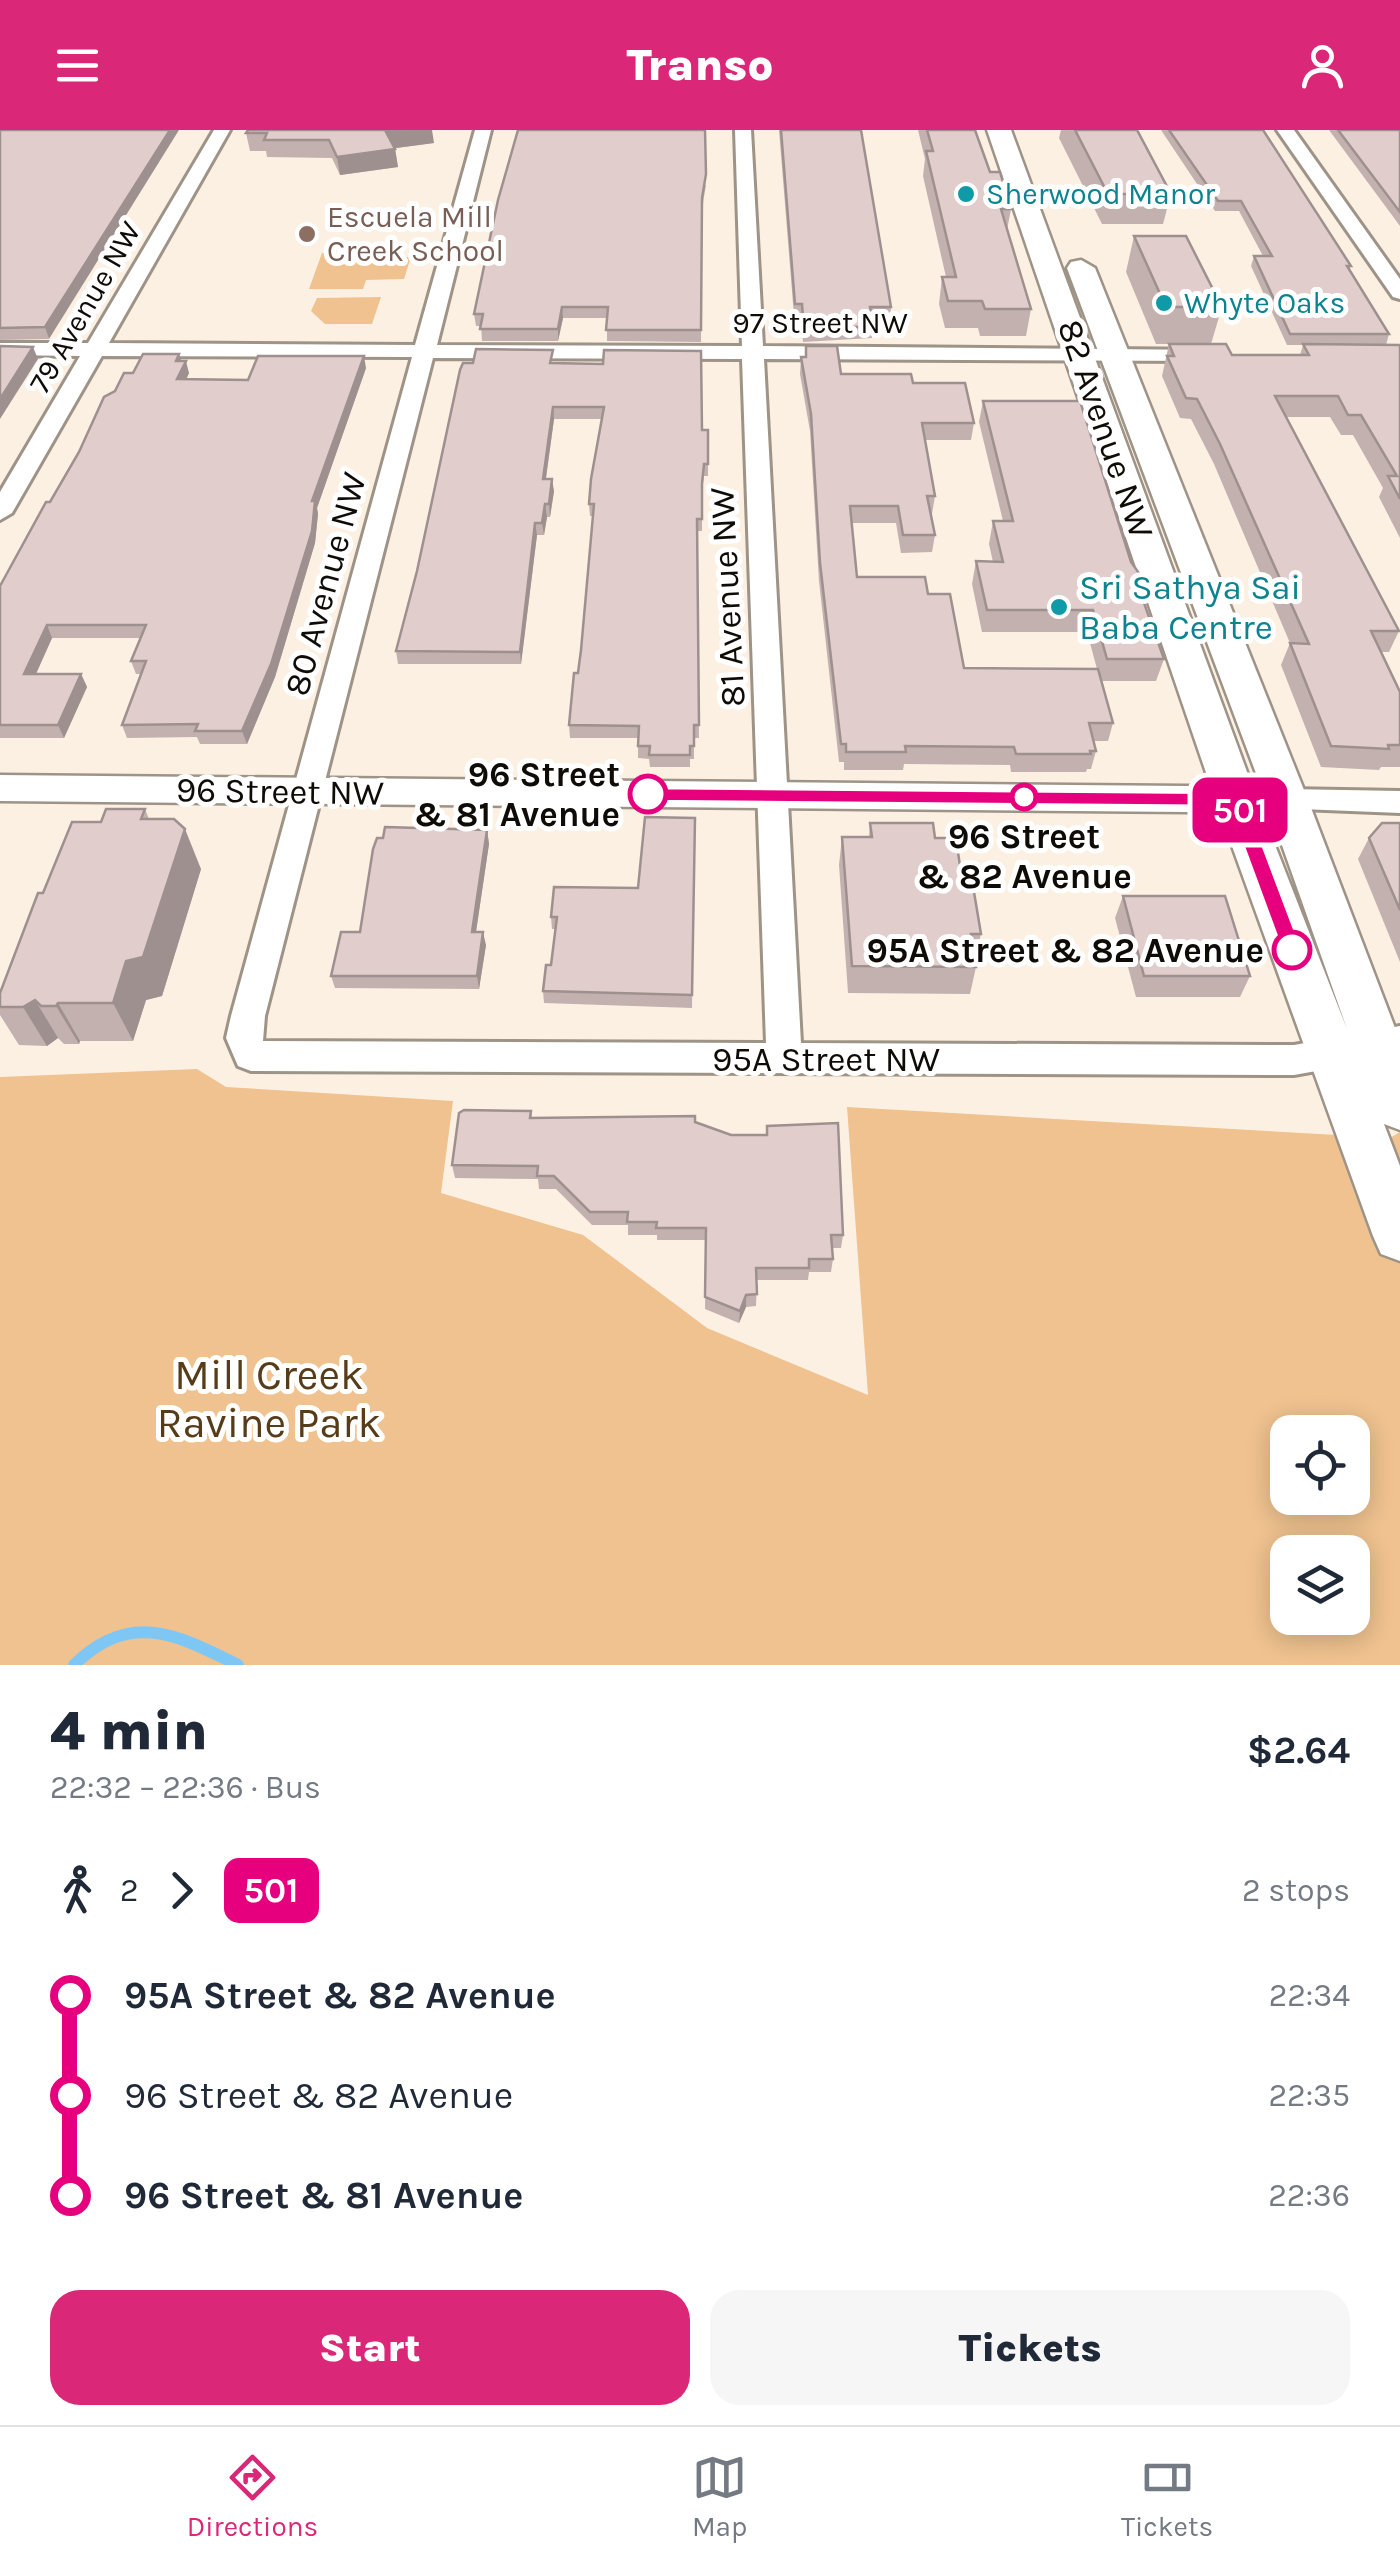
<!DOCTYPE html>
<html lang="en">
<head>
<meta charset="utf-8">
<style>
  :root { --surface:#fff; --page:#f6f6f7; --text:#1f2937; --muted:#747a83; --line:#e0e1e3; --accent:#db2777 }
  body { margin:0; font-family:Karla,sans-serif; background:var(--page); color:var(--text); height:100vh; display:flex; flex-direction:column; font-size:38px; white-space:nowrap }
  * { box-sizing:border-box; margin:0 }
  p { font-size:32px; color:var(--muted) }
  .icon { flex:none; width:55px; height:55px; fill:none; stroke:currentColor; stroke-width:2; stroke-linecap:round; stroke-linejoin:round }
  .map { position:relative; height:1535px; overflow:hidden }
  .sheet { display:flex; flex-direction:column; background:var(--surface); flex:1 }
  .sheet>* { flex:none }
  .badge { padding:0 20px; border-radius:15px; font-size:35px; line-height:65px }
  .controls { position:absolute; left:1270px; top:1285px; display:grid; gap:20px }
  .controls a { display:grid; place-items:center; width:100px; height:100px; border-radius:20px; background:var(--surface); box-shadow:0 5px 25px #0003; font-size:50px }
  .map>.badge { position:absolute; translate:-50% -50%; box-shadow:0 0 0 5px #fff }
  .legs { display:flex; align-items:center; gap:15px; height:110px; padding:0 50px; font-size:32px }
  .legs p { margin-inline-start:auto }
  .summary { display:flex; align-items:center; justify-content:space-between; height:170px; padding:0 50px }
  h1 { font-size:55px; font-weight:800; line-height:75px }
  .primary-button { display:flex; gap:20px; margin-top:auto; padding:20px 50px }
  .primary-button a { flex:1; height:115px; border-radius:30px; background:var(--accent); color:#fff; font-size:40px; font-weight:800; line-height:115px; text-align:center }
  .primary-button a+a { background:var(--page); color:var(--text) }
  ul { padding:0 50px; list-style:none }
  li { display:flex; align-items:center; gap:35px; height:100px; font-size:38px }
  li i { display:grid; place-items:center; width:15px; height:100%; margin:0 12px; background:currentColor }
  li i::after { content:''; width:25px; height:25px; margin:-12px; border:8px solid; border-radius:50%; background:var(--surface) }
  li p { margin-inline-start:auto }
  li:first-child i { background:linear-gradient(#0000 50%,currentColor 0) }
  li:last-child i { background:linear-gradient(currentColor 50%,#0000 0) }
  header { display:flex; justify-content:space-between; align-items:center; height:130px; padding:0 50px; background:var(--accent); color:#fff; font-size:45px; font-weight:800 }
  .tab-bar { display:flex; justify-content:space-around; align-items:center; height:140px; border-top:2px solid var(--line); background:var(--surface); font-size:28px; color:var(--muted) }
  .tab-bar a { display:grid; justify-items:center; gap:5px }
  .tab-bar .current { color:var(--accent) }
  .map>svg:first-child { display:block }
</style>
</head>
<body>
<header><svg class="icon" aria-label="menu" viewBox="0 0 24 24"><path d="M4 6h16M4 12h16M4 18h16"/></svg>Transo<svg class="icon" aria-label="person" viewBox="0 0 24 24"><circle cx="12" cy="8" r="4"/><path d="M4 21q1-7 8-7t8 7"/></svg></header>
<div class="map">
<svg width="1400" height="1535" viewBox="0 0 1400 1535">
  <rect width="100%" height="100%" fill="#fcf0e3"/>
  <!-- green -->
  <g fill="#efc28f" fill-rule="evenodd">
    <path d="M322 123H374L373 127H411L404 149 366 150 363 159H309Z"/>
    <path d="M381 167 372 194H325L311 181 317 168Z"/>
    <path d="M197 939 226 957 453 971 441 1063 583 1105 707 1198 868 1265 847 977 1390 1008 1400 1002V1535H0V947ZM1288 1302H1352V1368H1288ZM1288 1422H1352V1488H1288Z"/>
  </g>
  <g fill="none" stroke-linecap="round" stroke-linejoin="round">
    <!-- stream -->
    <path stroke="#7ec7f5" stroke-width="12" d="M74 1535C130 1480 176 1504 238 1535"/>
    <defs>
      <g id="minor">
        <path d="M214 0H230L109 213 415 215 475 0H491L437 215 742 216 735 0H751L763 216 1218 220 1221 225 1210 231 764 229 801 913 1294 915 1400 896V926L1294 945 251 941 238 936 226 908 231 886 412 227 102 226 12 383 0 390V362L80 226 0 225V213H88ZM433 228 742 229 766 913 263 911 265 886Z"/>
        <path d="M1277 0H1294L1400 149V169L1393 167Z"/>
        <path d="M1287 659 1400 661V683L1276 678 1272 670 1276 662Z"/>
      </g>
      <path id="tertiary" d="M0 645 1287 657 1300 661 1306 670 1300 679 1287 683 0 671Z"/>
      <path id="secondary" d="M987 0H1011L1257 669 1347 899 1266 670 1067 138 1071 132 1081 130 1095 138 1308 670 1400 911V1000L1384 994 1400 1036V1131L1381 1124 1373 1106 1215 669Z"/>
    </defs>
    <!-- minor casing -->
    <use href="#minor" stroke="#9e9387" stroke-width="6"/>
    <!-- tertiary casing -->
    <use href="#tertiary" stroke="#9e9387" stroke-width="5"/>
    <!-- secondary casing -->
    <use href="#secondary" stroke="#9e9387" stroke-width="5"/>
    <!-- minor -->
    <use href="#minor" fill="#fff" fill-rule="evenodd"/>
    <!-- tertiary -->
    <use href="#tertiary" fill="#fff" fill-rule="evenodd"/>
    <!-- secondary -->
    <use href="#secondary" fill="#fff" fill-rule="evenodd"/>
  </g>
  <!-- wall -->
  <g fill="#c2b1af">
    <path d="M0 0 49 209 0 210Z"/>
    <path d="M248 0 434 13 395 18 398 37 340 45 332 28 267 27 266 21H250L246 3Z"/>
    <path d="M779 0H861L891 177 890 189H872V208L803 212 801 186H794Z"/>
    <path d="M918 0H975L990 42 1011 79 1007 100 1031 179 1026 206H980L978 198H945L939 174 942 147H946L923 46 925 29Z"/>
    <path d="M1061 0H1137L1171 64 1163 94H1102L1059 8Z"/>
    <path d="M1161 0H1263L1351 136 1349 140 1389 204 1386 215H1400V408L1379 367 1383 358 1353 305H1341L1330 287H1286L1399 501 1389 522H1381L1400 562V637H1381L1379 640 1321 637 1281 535 1290 513 1214 334 1191 289 1180 288 1162 246 1169 214H1156L1126 142 1134 106 1222 177 1211 214 1232 225H1300L1303 215H1287L1251 136 1254 126H1263L1239 81H1215Z"/>
    <path d="M1329 0H1400V96Z"/>
    <path d="M706 55 702 79 701 212 607 211V188H563L558 211H482L481 196H476L474 184Z"/>
    <path d="M806 216 841 244 913 253 974 293 971 310H925L935 366 932 384H931L935 405 932 422 901 423 896 393H852L857 447 928 464 964 538 1097 539 1087 502H982L972 454 976 431 993 432 989 414 993 391H1003L979 292 983 271 1144 473 1164 529 1156 551H1102L1113 593 1108 611H1094L1096 621 1091 639H1087L1086 642H1011L1010 635 904 634 903 640H844V632H839L819 451 810 301 800 244 801 227H805Z"/>
    <path d="M181 231 189 243 186 250H248L366 238 317 378 318 384 315 413 275 547 247 614H200L197 607 127 608 122 595 141 544H136L131 531 140 508H52L36 544H81L87 557 64 608H0V456L115 261 133 243Z"/>
    <path d="M554 233 702 300H708V346H704L702 364V401H697L699 608H694V629H690V637H650L649 629 638 628V608H570L569 595 581 520 593 386H590L589 374 602 289H554L546 349 554 361 550 387H547L544 405H537L521 534H398L396 521 417 441Z"/>
    <path d="M145 679 149 689 201 739 162 866 146 870 133 911H80L79 914H64L58 908 47 916 19 915 0 885V863L43 763Z"/>
    <path d="M695 688 692 878 544 873 543 861 551 835 555 799H552L551 787 638 758Z"/>
    <path d="M870 693 935 708 962 750 981 804 975 828 976 837 970 864 848 863 839 735 842 707H869Z"/>
    <path d="M1400 693V832L1358 729 1369 708Z"/>
    <path d="M487 700 489 714 476 802 486 815 479 859 335 858 331 846 360 802Z"/>
    <path d="M1123 766 1250 846 1240 867H1136L1115 788Z"/>
    <path d="M531 981 532 988 695 992 731 1005H766L767 996 843 1105 841 1118H832L833 1129 831 1142H809L808 1150H757L756 1176 746 1177 739 1193 705 1179 706 1110H657V1105H628V1095H592L556 1059H539L538 1049 455 1048 452 1035Z"/>
  </g>
  <!-- shaded-wall -->
  <g fill="#9e908f">
    <path d="M170 0H179L49 209 45 197Z"/>
    <path d="M400 0H432L434 13 389 19 386 2Z"/>
    <path d="M395 19 398 37 340 45 337 27Z"/>
    <path d="M562 177 563 188 558 211V199Z"/>
    <path d="M33 217 38 229 0 289V269Z"/>
    <path d="M179 224 183 236 186 231 189 243 180 262 177 249 176 231Z"/>
    <path d="M364 226 366 238 317 378 318 384 315 413 275 547 247 614 242 601 312 371Z"/>
    <path d="M553 277 554 289 544 361 543 349Z"/>
    <path d="M552 349 554 361 550 387 549 374Z"/>
    <path d="M545 374 547 387 544 405 542 393Z"/>
    <path d="M535 393 537 405 521 534 520 522Z"/>
    <path d="M47 495 52 508 30 557 24 544Z"/>
    <path d="M81 544 87 557 64 608 58 595Z"/>
    <path d="M185 699 201 739 162 866 146 870 133 911 113 873 126 831Z"/>
    <path d="M487 700 489 714 474 815 472 802Z"/>
    <path d="M483 802 486 815 479 859 477 846Z"/>
    <path d="M35 870 58 908 47 916 23 877Z"/>
    <path d="M58 873 80 911 79 914 56 876Z"/>
    <path d="M746 1165V1177L739 1193 740 1181Z"/>
  </g>
  <!-- building -->
  <g fill="#e1cecc" stroke="#9e908f" stroke-width="2.5">
    <path d="M0 0H170L45 197 0 198Z"/>
    <path d="M248 0H400L386 2 395 19 337 27 329 10H264L267 3H246Z"/>
    <path d="M518 0H705L706 44 702 68 701 200H606L608 177H562L558 199H480L483 184H474L498 70Z"/>
    <path d="M781 0H861L891 177H870L873 196 804 200 802 174H795Z"/>
    <path d="M927 0H975L990 42H1000L1011 79H1001L1031 179H985L982 171H948L942 147H956L926 21H933Z"/>
    <path d="M1075 0H1137L1171 64H1108Z"/>
    <path d="M1169 0H1263L1351 136H1347L1389 204H1290L1254 126H1272L1241 71H1218Z"/>
    <path d="M1338 0H1400V82Z"/>
    <path d="M1134 106H1186L1222 177H1166Z"/>
    <path d="M1169 214H1226L1232 225H1309L1303 214 1400 215V369L1388 346H1397L1361 285H1348L1338 266H1275L1399 501H1371L1400 562V615H1388L1389 619 1331 616 1290 513 1309 514 1220 314 1197 269 1186 268 1167 226H1174Z"/>
    <path d="M0 216 33 217 0 269Z"/>
    <path d="M806 216H837L841 244H911L913 253H965L974 293H922L935 366H927L935 405H903L898 376H850L857 447H925L928 464H950L964 538 1098 539 1113 593H1089L1096 621H1090L1091 624H1016L1014 617 905 616 906 622H846V614H841L820 433 811 284 801 227H806Z"/>
    <path d="M476 219 553 220 550 233 603 234 604 220 701 221 702 300H708V334H704L702 353V389H697L699 595H694V616H690V625H649L650 616H638L639 596 569 595 574 543H578L581 520 594 374H589L591 349 604 277H553L543 349H552L549 374H545L542 393H535L520 522 396 521 417 441 460 240 463 233H473Z"/>
    <path d="M143 224H179L176 231H186L177 249 248 250 258 226H364L312 371H315L312 401 271 534 242 601H195L198 594 122 595 146 531H131L146 495H47L24 544H81L58 595H0V456L46 372H50L79 322 104 267 115 261 124 243H133Z"/>
    <path d="M983 271H1080L1131 432 1148 456 1144 473 1164 529H1107L1093 480H987L976 431 1003 432 993 391H1013Z"/>
    <path d="M106 679H145L141 689H174L185 699 143 827 126 831 113 873H58L56 876H41L35 870 23 877H0V863L38 763H43L72 692H101Z"/>
    <path d="M645 687 695 688 692 865 543 861 546 835H551L557 787H551L554 757 638 758Z"/>
    <path d="M870 693H933L935 708H956L962 750H972L981 804H971L976 837 852 836 842 707H872Z"/>
    <path d="M1382 693H1400V780L1369 708Z"/>
    <path d="M385 697 487 700 472 802H483L477 846H331L341 802H360L373 719 377 708H383Z"/>
    <path d="M1123 766H1225L1250 846H1144Z"/>
    <path d="M464 980 531 981 530 988 695 986V992L731 1005H767V996L838 993 843 1105H831L833 1129H809V1138H756L757 1164 746 1165 740 1181 705 1167 706 1098H656L657 1092H627L628 1082H590L554 1046H537L538 1036 452 1035 459 983Z"/>
  </g>
  <!-- line-1 -->
  <path fill="#e6007e" stroke="#fff" stroke-width="2.5" d="M648 658 1236 663 1245 669 1302 820 1292 828 1282 820 1229 676 648 671 639 664Z"/>
  <!-- markers -->
  <g fill="#0f9aa8" stroke="#fff" stroke-width="4">
    <circle cx="966" cy="64" r="10"/>
    <circle cx="1164" cy="173" r="10"/>
    <circle cx="1059" cy="477" r="10"/>
  </g>
  <circle fill="#8d6e63" stroke="#fff" stroke-width="4" cx="307" cy="104" r="10"/>
  <g fill="#fff" stroke="#e6007e" stroke-width="5">
    <circle cx="648" cy="664" r="18"/>
    <circle cx="1024" cy="667" r="12"/>
    <circle cx="1292" cy="820" r="18"/>
  </g>
  <g text-anchor="middle" stroke-width="10" stroke-linejoin="round" paint-order="stroke">
    <!-- far-culture labels -->
    <g font-size="30" fill="#0d838f" stroke="#fff" text-anchor="start">
      <text x="986" y="74">Sherwood Manor</text>
      <text x="1184" y="183">Whyte Oaks</text>
    </g>
    <!-- far-education labels -->
    <g font-size="30" fill="#785e54" stroke="#fff" text-anchor="start">
      <text x="327" y="97">Escuela Mill<tspan x="327" dy="34">Creek School</tspan></text>
    </g>
    <!-- far-street labels -->
    <g font-size="30" fill="#0f0c08" stroke="#fff">
      <text transform="translate(85 177) rotate(-60)" y="10">79 Avenue NW</text>
      <text x="820" y="203">97 Street NW</text>
    </g>
    <!-- street labels -->
    <g font-size="35" fill="#0f0c08" stroke="#fff">
      <text transform="translate(1106 299) rotate(71)" y="12">82 Avenue NW</text>
      <text transform="translate(325 454) rotate(-75)" y="12">80 Avenue NW</text>
      <text transform="translate(727 467) rotate(-93)" y="12">81 Avenue NW</text>
      <text transform="translate(280 661) rotate(1)" y="12">96 Street NW</text>
      <text x="826" y="941">95A Street NW</text>
    </g>
    <!-- culture labels -->
    <g font-size="35" fill="#0d838f" stroke="#fff" text-anchor="start">
      <text x="1079" y="469">Sri Sathya Sai<tspan x="1079" dy="40">Baba Centre</tspan></text>
    </g>
    <!-- stop labels -->
    <g font-size="35" font-weight="bold" fill="#0f0c08" stroke="#fff" text-anchor="end">
      <text x="620" y="656">96 Street<tspan x="620" dy="40">&amp; 81 Avenue</tspan></text>
      <text x="1024" y="718" text-anchor="middle">96 Street<tspan x="1024" dy="40">&amp; 82 Avenue</tspan></text>
      <text x="1264" y="832">95A Street &amp; 82 Avenue</text>
    </g>
    <!-- near-park labels -->
    <g font-size="42" fill="#573c1a" stroke="#fff">
      <text x="269" y="1259">Mill Creek<tspan x="269" dy="48">Ravine Park</tspan></text>
    </g>
  </g>
</svg>
<div class="controls">
<a><svg class="icon" aria-label="locate" viewBox="0 0 24 24"><circle cx="12" cy="12" r="6"/><path d="M12 2v4M12 18v4M2 12h4M18 12h4"/></svg></a>
<a><svg class="icon" aria-label="layers" viewBox="0 0 24 24"><path d="M12 4l9 5-9 5-9-5zM3 14l9 5 9-5"/></svg></a>
</div>
<b class="badge" style="left:1240px;top:680px;background:#e6007e;color:#fff">501</b>
</div>
<section class="sheet">
<div class="summary"><div><h1>4 min</h1><p>22:32 – 22:36 · Bus</p></div><b>$2.64</b></div>
<div class="legs"><svg class="icon" aria-label="walk" viewBox="0 0 24 24"><circle cx="13" cy="4" r="2"/><path d="M13 8l-2 6 4 7M11 14l-3 7M7 12l3-4h3l4 4"/></svg>2<svg class="icon" aria-label="forward" viewBox="0 0 24 24"><path d="M9 5l7 7-7 7"/></svg><b class="badge" style="background:#e6007e;color:#fff">501</b><p>2 stops</p></div>
<ul>
<li><i style="color:#e6007e"></i><b>95A Street &amp; 82 Avenue</b><p>22:34</p></li>
<li><i style="color:#e6007e"></i><span>96 Street &amp; 82 Avenue</span><p>22:35</p></li>
<li><i style="color:#e6007e"></i><b>96 Street &amp; 81 Avenue</b><p>22:36</p></li>
</ul>
<div class="primary-button"><a>Start</a><a>Tickets</a></div>
</section>
<nav class="tab-bar">
<a class="current"><svg class="icon" aria-label="directions" viewBox="0 0 24 24"><path d="M12 3l9 9-9 9-9-9zM9 14v-3h6M13 9l2 2-2 2"/></svg>Directions</a>
<a><svg class="icon" aria-label="map" viewBox="0 0 24 24"><path d="M3 6l6-2 6 2 6-2v14l-6 2-6-2-6 2zM9 4v14M15 6v14"/></svg>Map</a>
<a><svg class="icon" aria-label="tickets" viewBox="0 0 24 24"><path d="M3 7h18v10H3zM15 7v10"/></svg>Tickets</a>
</nav>
</body>
</html>
